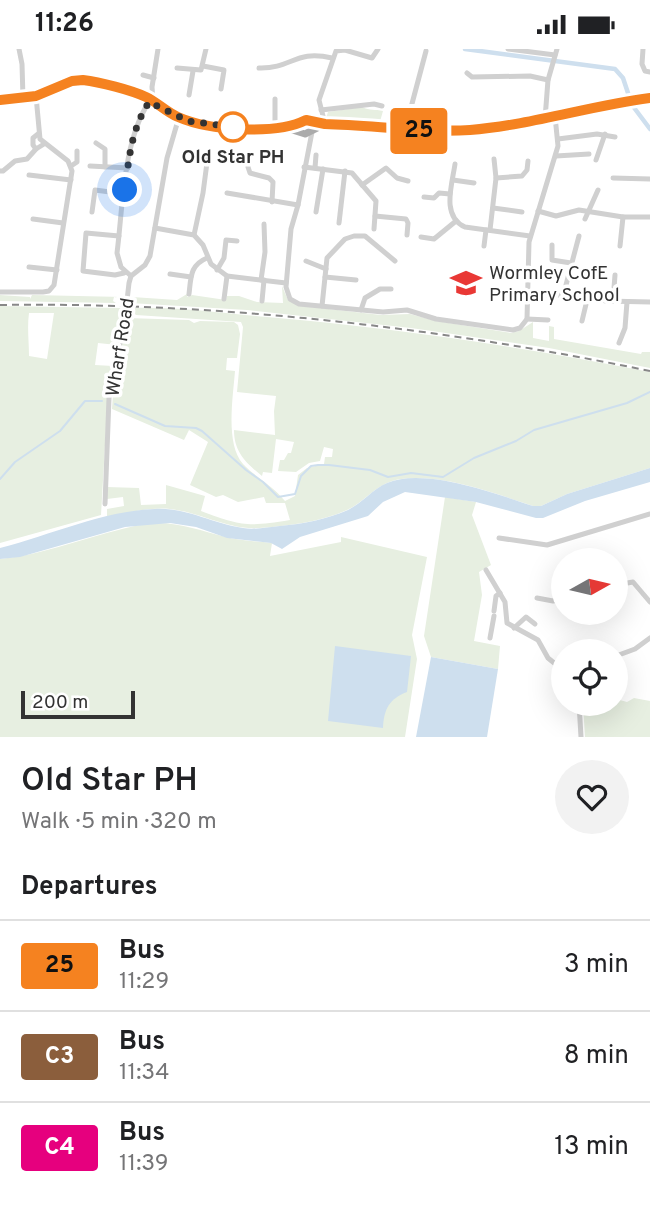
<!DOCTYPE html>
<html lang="en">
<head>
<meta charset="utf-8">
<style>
  :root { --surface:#fff; --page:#f2f2f2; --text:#202124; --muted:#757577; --line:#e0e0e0 }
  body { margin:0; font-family:Overpass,sans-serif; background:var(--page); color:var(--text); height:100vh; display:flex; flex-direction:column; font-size:26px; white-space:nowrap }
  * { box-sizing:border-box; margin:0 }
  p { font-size:23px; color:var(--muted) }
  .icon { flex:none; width:38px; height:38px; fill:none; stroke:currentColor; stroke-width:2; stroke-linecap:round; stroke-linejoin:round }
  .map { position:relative; height:688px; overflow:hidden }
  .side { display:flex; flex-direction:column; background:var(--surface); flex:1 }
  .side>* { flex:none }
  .badge { padding:0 14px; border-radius:5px; font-size:24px; line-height:46px }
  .needle { width:46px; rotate:82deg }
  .fabs { position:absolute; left:551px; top:499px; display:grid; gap:14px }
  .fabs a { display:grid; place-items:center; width:77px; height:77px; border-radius:50%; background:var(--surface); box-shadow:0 7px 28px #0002; font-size:35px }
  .scale { position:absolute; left:21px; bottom:18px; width:114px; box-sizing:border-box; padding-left:7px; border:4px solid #333; border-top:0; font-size:19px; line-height:24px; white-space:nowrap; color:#333; -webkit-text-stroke:5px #fff; paint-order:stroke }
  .you { position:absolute; width:35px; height:35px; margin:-18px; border:5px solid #fff; border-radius:50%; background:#1a73e8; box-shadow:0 0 0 10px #1a73e833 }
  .map>.badge { position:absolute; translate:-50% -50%; box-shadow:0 0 0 4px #fff }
  h2 { padding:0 21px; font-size:26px; line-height:63px }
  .round { display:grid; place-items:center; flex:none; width:74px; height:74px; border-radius:37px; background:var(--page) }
  .overview { display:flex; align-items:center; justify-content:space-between; height:119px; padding:0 21px }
  h1 { font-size:33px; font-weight:600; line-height:52px }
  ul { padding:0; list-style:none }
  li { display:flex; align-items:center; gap:21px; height:91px; padding:0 21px; border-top:2px solid var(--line) }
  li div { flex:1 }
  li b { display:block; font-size:26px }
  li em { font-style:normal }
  li .badge { min-width:77px; font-weight:700; text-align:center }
  .status { display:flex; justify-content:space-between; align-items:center; height:49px; padding:0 35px; background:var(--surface); direction:ltr }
  .status svg { height:19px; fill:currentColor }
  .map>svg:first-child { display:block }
</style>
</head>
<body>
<div class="status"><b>11:26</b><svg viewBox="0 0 49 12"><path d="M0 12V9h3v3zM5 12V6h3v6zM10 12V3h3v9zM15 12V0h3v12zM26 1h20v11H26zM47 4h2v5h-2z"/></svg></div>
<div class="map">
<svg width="650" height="688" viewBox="0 0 650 688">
  <rect width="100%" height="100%" fill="#fff"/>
  <!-- green -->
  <g fill="#e7efe1" fill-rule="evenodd">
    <path d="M362 58C370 62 375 60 383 62L379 76 328 72 326 69 328 63Z"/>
    <path d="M282 237 288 251 302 257 381 266 410 265 436 272 511 284 519 282 533 273V289L549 292V277L554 278V290L641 305 642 303H650V319L549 299 411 279 247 261 130 254 132 248 177 251 187 245V248L192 246 226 251 227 247H239L257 253 283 254Z"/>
    <path d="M0 246 30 248V250L32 246 124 248V253L118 254 120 249 114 248 113 252 116 254 0 252Z"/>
    <path d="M0 257 123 259 117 296 98 294 95 316 113 317 107 361 101 466 0 494ZM29 264H54L47 310 29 307C29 292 27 279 29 264Z"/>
    <path d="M129 259C175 257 222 264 267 268 396 279 523 298 650 323V419L567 445 541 457H533C493 444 433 421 392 432 375 437 363 454 347 461 320 473 288 477 259 479 228 481 200 463 170 460 149 458 127 464 107 468V460L124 457 123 448 107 450V438L139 439 141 456 166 455V436L205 447 201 462C241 477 248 478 290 471L285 454H266L264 448 238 453 223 446 216 448 190 436 208 393 189 381 184 391 112 360 114 330 127 269 189 271 194 274 200 272 234 273 238 276 240 285 237 309H227L226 321 235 322C233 348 225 395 243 415 255 428 272 436 285 452L295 447 298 426 307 419 324 415 325 408H332L333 400 324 398 320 412 309 414 296 423 278 422 280 411H284L288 404H291L294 393 276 390 272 424 263 423 262 427C246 414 234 403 234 381L275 386 274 362 276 347 237 343 243 278 241 273 136 266Z"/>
    <path d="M445 448 476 453 472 466 491 516 479 523 482 546 474 592 500 597 498 620 431 608 424 587Z"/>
    <path d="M153 474C180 473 201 482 226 488 241 492 257 492 272 494L270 507 341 493V488L427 508 412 586 417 610 405 688H0V510C52 505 101 481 153 474Z"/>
    <path d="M634 649 650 652V688H585L583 655 616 654V650L627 653Z"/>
  </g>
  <!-- water -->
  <g fill="#cedfee">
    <path d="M650 419V433L585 452 543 469H536L476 453 405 443 383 453 368 467 300 488 282 500 271 494 227 489 196 478 170 474 125 478 20 508 0 510V499C51 486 102 462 155 460 186 458 213 475 243 479 255 481 268 478 280 477 303 475 327 470 348 461 362 454 373 440 387 434 425 418 496 445 533 457H541L567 445Z"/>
    <path d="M335 597 411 607 407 643C389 650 384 660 383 679L328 672Z"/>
    <path d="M431 608 498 620 487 688H416Z"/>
  </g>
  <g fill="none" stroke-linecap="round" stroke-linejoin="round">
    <!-- stream -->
    <g stroke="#cedfee" stroke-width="2">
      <path d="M115 355 165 377 196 379 202 382 246 421 263 433 278 448 295 445 301 427 311 417 318 416H329L370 421 388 428 411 424 443 428 474 409 516 392 534 381 627 354 650 343"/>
      <path d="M0 430 15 413 60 382 85 352H102"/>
    </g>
    <!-- canal -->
    <path stroke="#cedfee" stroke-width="4.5" d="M465 0 615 20 623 29 632 56 650 80"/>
    <!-- minor -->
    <g stroke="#d0d0d0" stroke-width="5">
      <path d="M19 0 22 15 23 49"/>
      <path d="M508 0 555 6"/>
      <path d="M643 0 642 15 645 22 650 23"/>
      <path d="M203 17 224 21 221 40"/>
      <path d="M177 19 201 21 206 0"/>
      <path d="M259 19C292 20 295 0 332 9"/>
      <path d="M467 24 472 28 530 27 548 31"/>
      <path d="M143 26 154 29"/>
      <path d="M189 46 193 22"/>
      <path d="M153 52 152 38 158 0"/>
      <path d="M321 61 374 55 382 57"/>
      <path d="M545 70 548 31 557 0"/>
      <path d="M325 75 319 51 336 2 345 1 372 9 378 0"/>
      <path d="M275 79V50"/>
      <path d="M405 81 426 2"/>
      <path d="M312 83 298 156 291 180 286 238 290 250 299 255 383 263 407 261 436 270 513 281 520 279 527 270 529 193 558 97 555 67"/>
      <path d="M38 85 33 89V96L36 100 44 95"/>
      <path d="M558 90 597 85 615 88"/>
      <path d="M96 94 105 100V118"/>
      <path d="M250 104 248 118 250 124 269 129 273 133 272 153"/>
      <path d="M556 107 589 105"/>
      <path d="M596 111 605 85"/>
      <path d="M455 115C452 136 441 167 465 178L530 187"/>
      <path d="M71 117 77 113V102"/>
      <path d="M90 117 128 119"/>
      <path d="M304 118 352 124 376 152 374 180"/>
      <path d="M315 119 316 106"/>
      <path d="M0 122H3L15 112 27 110 36 100"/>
      <path d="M29 126 71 131"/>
      <path d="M496 129 522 127 527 121 528 112"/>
      <path d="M613 129 650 130"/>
      <path d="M453 131 474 134"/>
      <path d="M362 136 386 119 397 129 408 132"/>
      <path d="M227 144 298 156"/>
      <path d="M424 148 434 149 439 144 450 145"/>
      <path d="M493 159 522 163"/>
      <path d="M538 162 556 167 579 161 623 168H650"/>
      <path d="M92 163 95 141 125 145"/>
      <path d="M316 163 323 120"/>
      <path d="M375 167 406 170 408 174 407 186"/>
      <path d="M33 170 63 174"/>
      <path d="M585 170 598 141"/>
      <path d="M339 174 345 122"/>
      <path d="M155 179 194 186 203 196 211 215 227 227 286 234"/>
      <path d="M490 181 496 129 494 110"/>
      <path d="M194 186 203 144 208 106"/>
      <path d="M119 187 86 184 83 222 115 226 124 224"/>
      <path d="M421 188 434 190 456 172"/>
      <path d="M552 196V211L571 214"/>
      <path d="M484 197 486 181"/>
      <path d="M620 197 623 168"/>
      <path d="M306 212 326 220"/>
      <path d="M29 218 57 221"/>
      <path d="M217 221 224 209 226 191 237 192"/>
      <path d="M170 225 191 228"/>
      <path d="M131 227 121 218 117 204C123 157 123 92 149 53"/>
      <path d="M325 228 356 231"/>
      <path d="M261 231 265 203 264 175"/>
      <path d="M0 243H43L49 242 54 236 72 122 68 112 40 90 36 47"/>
      <path d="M189 245C191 228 190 216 207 209"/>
      <path d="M528 246H577L606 252 650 253"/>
      <path d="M565 247 566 236 579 187"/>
      <path d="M224 250 227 227"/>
      <path d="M262 252 264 231"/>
      <path d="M613 252 615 226"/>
      <path d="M322 257 327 209 345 190 354 187H365L395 212"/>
      <path d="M361 261 365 249 380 240H391"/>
      <path d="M527 270 548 271"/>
      <path d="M582 272 588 247"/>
      <path d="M619 294 625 279 627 253"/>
      <path d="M105 455 109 349 125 269 129 234 131 227 145 216 150 207 167 109 179 68"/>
      <path d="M499 489 547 496 650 465"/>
      <path d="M486 521 505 553 507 574 538 591 548 609 564 622"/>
      <path d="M616 536 633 533 650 553"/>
      <path d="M537 549 553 552 564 550"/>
      <path d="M494 562 496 547 500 544"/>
      <path d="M514 579 526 568 535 575"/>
      <path d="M490 589 494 567"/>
      <path d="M616 607 635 600 650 589"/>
      <path d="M579 654 581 688"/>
    </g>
    <!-- major -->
    <g stroke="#ababab" stroke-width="7">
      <path d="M0 51C14 51 29 49 42 45 56 40 67 30 82 31 105 33 137 47 158 57 166 60 173 66 181 69 213 82 276 85 306 71L325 75C373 76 421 84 470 81 531 76 589 57 650 49"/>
      <path d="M286 79 305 85 325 75"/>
    </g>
    <!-- rail -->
    <path stroke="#888" stroke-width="2" stroke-dasharray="7 5" stroke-linecap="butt" d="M0 256C218 253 437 278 650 322"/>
  </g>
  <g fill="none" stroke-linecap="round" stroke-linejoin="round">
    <defs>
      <path id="line" d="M0 51 36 47 72 32 83 31C100 33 131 41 146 48 157 53 166 63 178 68 210 82 276 86 306 71L325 75C373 76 421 84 470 81 531 76 589 57 650 49"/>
    </defs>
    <!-- line casing -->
    <use href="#line" stroke="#fff" stroke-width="16"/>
    <!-- line -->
    <use href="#line" stroke="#f58220" stroke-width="10"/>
    <!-- walk -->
    <path stroke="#333" stroke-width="7" stroke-dasharray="0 12.6" d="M125 141C129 109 131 81 149 53L188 72 233 78"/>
  </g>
  <!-- icons -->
  <defs>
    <symbol id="school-bare" viewBox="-9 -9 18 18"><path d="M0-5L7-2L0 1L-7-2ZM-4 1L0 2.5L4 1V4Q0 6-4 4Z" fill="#e93835" stroke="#fff" stroke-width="2.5" paint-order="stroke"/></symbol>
  </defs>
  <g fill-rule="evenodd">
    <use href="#school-bare" x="444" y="212" width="44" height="44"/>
  </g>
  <!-- markers -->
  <circle fill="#fff" stroke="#f58220" stroke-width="3.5" cx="233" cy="78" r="14"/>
  <g text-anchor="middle" stroke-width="7" stroke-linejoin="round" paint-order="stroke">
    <!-- stop labels -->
    <g font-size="19" font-weight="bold" fill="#333" stroke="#fff">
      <text x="233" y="114">Old Star PH</text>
    </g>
    <!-- poi labels -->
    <g font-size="19" fill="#333" stroke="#fff" text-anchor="start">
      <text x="489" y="230">Wormley CofE<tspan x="489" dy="22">Primary School</tspan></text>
    </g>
    <!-- street labels -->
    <g font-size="19" fill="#333" stroke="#fff">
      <text transform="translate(119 298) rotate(-81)" y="7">Wharf Road</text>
    </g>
  </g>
</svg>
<div class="fabs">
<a><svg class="needle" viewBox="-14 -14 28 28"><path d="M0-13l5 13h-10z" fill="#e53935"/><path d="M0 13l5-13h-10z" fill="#757577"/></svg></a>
<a><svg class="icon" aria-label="locate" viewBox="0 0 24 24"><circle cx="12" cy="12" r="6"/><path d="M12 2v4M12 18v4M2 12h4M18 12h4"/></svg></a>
</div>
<div class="scale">200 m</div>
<div class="you" style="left:125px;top:141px"></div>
<b class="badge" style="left:419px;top:82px;background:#f58220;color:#111">25</b>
</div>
<section class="side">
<div class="overview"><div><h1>Old Star PH</h1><p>Walk · 5 min · 320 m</p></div><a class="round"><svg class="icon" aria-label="heart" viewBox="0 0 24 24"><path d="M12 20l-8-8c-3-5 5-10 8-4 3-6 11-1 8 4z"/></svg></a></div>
<h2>Departures</h2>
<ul>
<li><span class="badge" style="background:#f58220;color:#111">25</span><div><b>Bus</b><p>11:29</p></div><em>3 min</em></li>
<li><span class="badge" style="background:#8b5e3c;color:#fff">C3</span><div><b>Bus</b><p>11:34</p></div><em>8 min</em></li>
<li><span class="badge" style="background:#e6007e;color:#fff">C4</span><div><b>Bus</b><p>11:39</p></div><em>13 min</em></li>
</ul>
</section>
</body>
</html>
